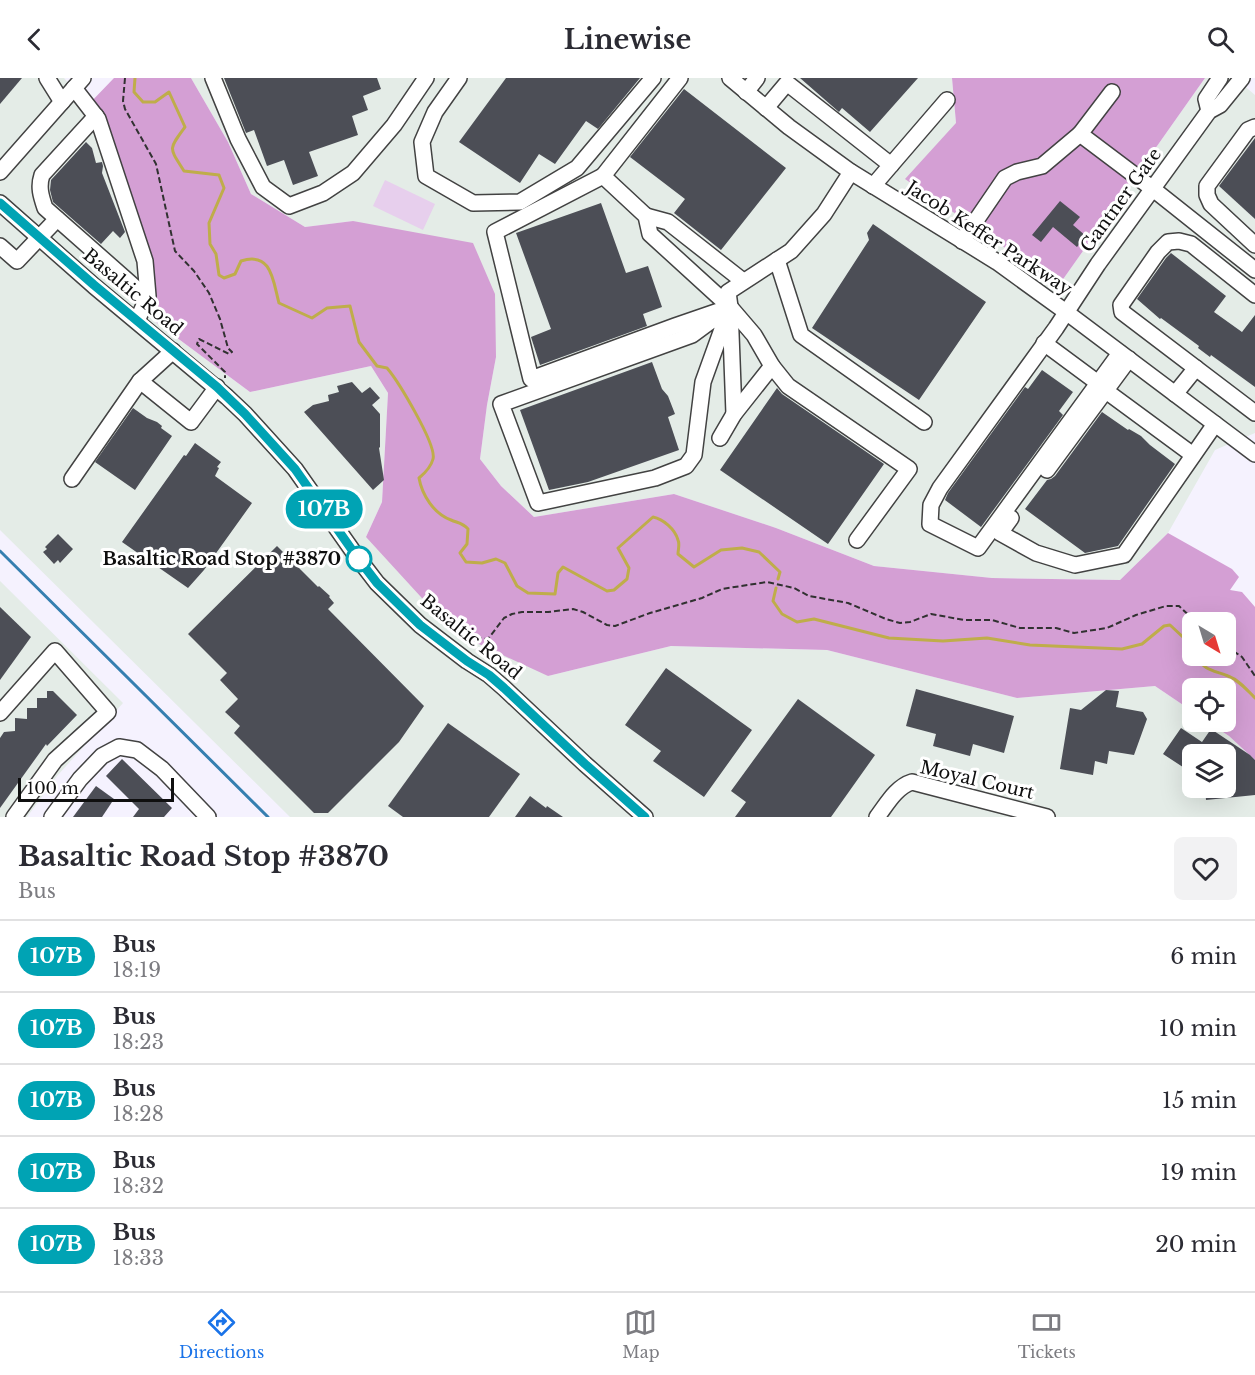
<!DOCTYPE html>
<html lang="en">
<head>
<meta charset="utf-8">
<style>
  :root { --surface:#fff; --page:#f2f2f3; --text:#2b2b33; --muted:#7c7c81; --line:#e1e1e2; --accent:#1a73e8 }
  body { margin:0; font-family:"Libre Baskerville",serif; background:var(--page); color:var(--text); height:100vh; display:flex; flex-direction:column; font-size:22px; white-space:nowrap }
  * { box-sizing:border-box; margin:0 }
  p { font-size:20px; color:var(--muted) }
  .icon { flex:none; width:33px; height:33px; fill:none; stroke:currentColor; stroke-width:2; stroke-linecap:round; stroke-linejoin:round }
  .map { position:relative; height:739px; overflow:hidden }
  .drawer { display:flex; flex-direction:column; background:var(--surface); flex:1 }
  .drawer>* { flex:none }
  .badge { padding:0 12px; border-radius:20px; font-size:21px; line-height:39px }
  .needle { width:39px; rotate:142deg }
  .tools { position:absolute; left:1182px; top:534px; display:grid; gap:12px }
  .tools a { display:grid; place-items:center; width:54px; height:54px; border-radius:9px; background:var(--surface); box-shadow:0 6px 24px #0002; font-size:30px }
  .scale { position:absolute; left:18px; bottom:15px; width:156px; box-sizing:border-box; padding-left:6px; border:3px solid #0f0f0f; border-top:0; font-size:16px; line-height:21px; white-space:nowrap; color:#0f0f0f; -webkit-text-stroke:4px #fff; paint-order:stroke }
  .map>.badge { position:absolute; translate:-50% -50%; box-shadow:0 0 0 3px #fff }
  .round { display:grid; place-items:center; flex:none; width:63px; height:63px; border-radius:9px; background:var(--page) }
  .summary { display:flex; align-items:center; justify-content:space-between; height:102px; padding:0 18px }
  h1 { font-size:28px; font-weight:800; line-height:45px }
  ul { padding:0; list-style:none }
  li { display:flex; align-items:center; gap:18px; height:72px; padding:0 18px; border-top:2px solid var(--line) }
  li div { flex:1 }
  li b { display:block; font-size:22px }
  li em { font-style:normal }
  li .badge { min-width:66px; font-weight:700; text-align:center }
  header { display:flex; justify-content:space-between; align-items:center; height:78px; padding:0 18px; background:var(--surface); font-size:27px; font-weight:800 }
  .menu { display:flex; justify-content:space-around; align-items:center; height:84px; border-top:2px solid var(--line); background:var(--surface); font-size:16px; color:var(--muted) }
  .menu a { display:grid; justify-items:center; gap:3px }
  .menu .on { color:var(--accent) }
  .map>svg:first-child { display:block }
</style>
</head>
<body>
<header><svg class="icon" aria-label="back" viewBox="0 0 24 24"><path d="M15 5l-7 7 7 7"/></svg>Linewise<svg class="icon" aria-label="search" viewBox="0 0 24 24"><circle cx="10" cy="10" r="6"/><path d="M15 15l6 6"/></svg></header>
<div class="map">
<svg width="1255" height="739" viewBox="0 0 1255 739">
  <rect width="100%" height="100%" fill="#f5f2fe"/>
  <!-- industrial -->
  <g fill="#e4ece7" fill-rule="evenodd">
    <path d="M0 0H64L88 27 150 193 153 242 250 314 371 288 388 315 382 424 366 459 548 598 671 568 827 572 1017 620 1155 608 1192 633V644H1208L1229 658 1255 682V739H290L0 452ZM1192 676H1226V710H1192Z"/>
    <path d="M191 0H952L956 45 1059 207 1205 0H1235L1255 17V355L1215 372 1168 455 1120 502 992 500 874 488 776 450 674 416 534 439 501 408 480 381 487 327 496 279 353 143 305 149 251 116 228 64Z"/>
    <path d="M0 503 123 625 57 698 27 739H0Z"/>
  </g>
  <!-- forest -->
  <g fill="#d49fd4" fill-rule="evenodd">
    <path d="M114 0H191L228 64 251 116 305 149 353 143 473 165 495 216 496 279 487 327 480 381 501 408 534 439 674 416 776 450 874 488 992 500 1120 502 1168 455 1232 491 1239 499 1230 512 1242 514 1255 529V682L1229 658 1208 644H1226V610H1192V633L1155 608 1017 620 827 572 671 568 548 598 453 554 366 459 382 424 388 315 371 288 250 314 153 242 150 193 88 27ZM1192 544H1226V578H1192Z"/>
    <path d="M952 0H1205L1059 207 905 101 956 45Z"/>
  </g>
  <!-- pitch -->
  <path fill="#e7cfed" d="M385 102 435 126 423 152 373 128Z"/>
  <g fill="none" stroke-linecap="round" stroke-linejoin="round">
    <!-- stream -->
    <g stroke="#bfad4a" stroke-width="3">
      <path d="M135 0 134 14 143 24H155L169 14 185 49C168 72 169 69 184 93L219 97 224 110 209 145 210 166 216 176 219 197 224 200 235 196 241 183C272 173 273 203 279 225L312 240 327 230 350 228 359 264 377 288 387 290C398 303 437 367 433 381 431 389 425 395 419 400 422 417 434 436 451 442 458 445 463 445 468 451L467 466 460 475 466 484 482 485 496 481 505 485 517 508 528 515 555 516 558 495 563 489 607 513 614 512 627 501 629 490 618 470 653 439C663 441 675 451 678 462 680 466 678 472 678 476L694 489 721 472 742 470 759 474 780 494 778 501"/>
      <path d="M776 510 773 523 782 536 797 544 814 541 889 560 943 563 987 560 1030 567 1122 571 1142 566 1164 548 1170 547 1184 560 1192 573"/>
      <path d="M1195 578C1205 593 1213 592 1228 598 1239 602 1247 612 1255 620"/>
    </g>
  </g>
  <!-- building -->
  <g fill="#4c4e56">
    <path d="M0 0H22L0 26Z"/>
    <path d="M224 0H377L381 11 363 18 368 32 352 38 358 57 309 74 318 98 293 107 284 82 267 88 254 52 246 55Z"/>
    <path d="M506 0H640L598 51 586 43 555 86 539 76 520 105 459 64Z"/>
    <path d="M800 0H918L870 54 842 30 839 34Z"/>
    <path d="M684 11 786 90 721 172 674 135 685 121 630 79Z"/>
    <path d="M1255 60V141L1219 108Z"/>
    <path d="M86 64 92 70 96 85 102 84 103 88 102 95 125 154 120 160 113 153 101 166 53 124 50 112 51 102Z"/>
    <path d="M1060 123 1080 139 1073 147 1086 158 1077 169 1053 149 1041 164 1032 157Z"/>
    <path d="M601 125 626 195 648 188 662 229 643 236 647 248 540 287 531 259 551 251 516 155Z"/>
    <path d="M873 146 986 224 919 322 812 250 869 162 867 155Z"/>
    <path d="M1171 175 1226 218 1214 234 1242 254 1255 237V309L1211 277 1210 279 1198 270 1199 268 1161 240 1160 241 1137 221 1166 180Z"/>
    <path d="M652 284 662 311 668 318 675 336 668 339 679 372 588 404 549 412 520 332Z"/>
    <path d="M1042 292 1073 314 1059 333 1063 337 981 449 945 422 948 415 1025 309 1028 311Z"/>
    <path d="M352 304 362 315 370 309 380 320 372 327 380 336V369L379 370 384 402 373 412 304 334 313 327 329 323 328 317 339 314 337 308Z"/>
    <path d="M777 310 782 316 884 386 828 466 720 392Z"/>
    <path d="M133 330 147 340 157 344 162 348 161 350 172 358 135 412 95 384Z"/>
    <path d="M1102 334 1128 352 1129 351 1141 358 1150 367 1175 386 1118 468 1085 475 1025 431 1047 402 1051 401 1055 398Z"/>
    <path d="M195 365 221 384 217 389 219 390 215 398 252 425 204 492 188 510 122 464 184 377 186 378Z"/>
    <path d="M58 456 73 471 60 485 58 482 54 486 43 474 47 471 45 469Z"/>
    <path d="M277 468 318 509 319 508 330 518 329 519 334 525 328 531 424 628 399 664 328 735H314L234 655 240 648 225 634 238 621 220 602 227 595 188 556Z"/>
    <path d="M0 529 31 559 0 602Z"/>
    <path d="M666 590 752 652 704 719 653 683 661 673 625 647Z"/>
    <path d="M916 611 1014 638 1004 675 973 666 970 678 933 668 936 656 906 648Z"/>
    <path d="M1106 612 1119 613 1116 629 1143 634 1147 641 1134 677 1109 673 1107 686 1095 683 1093 697 1060 691 1070 630 1081 632Z"/>
    <path d="M47 613H53L77 637 47 668 46 666 0 730V660L4 654 15 653V640L27 641V630H37V620H47Z"/>
    <path d="M798 621 875 677 831 739H735L746 724 731 713Z"/>
    <path d="M448 645 520 696 489 739H403L388 728Z"/>
    <path d="M1181 650 1202 664 1211 651 1250 677 1255 682V717L1206 722 1205 710H1226V676H1192V695L1163 676Z"/>
    <path d="M122 681 172 730 164 739H133L139 731 106 698Z"/>
    <path d="M96 708 114 721 102 739H73Z"/>
    <path d="M530 718 546 730 547 728 563 739H515Z"/>
  </g>
  <g fill="none" stroke-linecap="round" stroke-linejoin="round">
    <defs>
      <g id="minor">
        <path d="M47 0 62 24"/>
        <path d="M213 0 238 61 263 109 289 128 323 115 353 95 394 47 426 0"/>
        <path d="M459 0 435 34 422 64 426 98 473 125 520 124 577 90 653 0"/>
        <path d="M730 0 789 49 851 94 997 184 1066 234 1255 376"/>
        <path d="M74 10 98 41 145 183 148 218 137 243"/>
        <path d="M746 14 757 0"/>
        <path d="M1112 14 1080 56 1153 111 1255 192"/>
        <path d="M766 30 787 5 891 87 873 108"/>
        <path d="M1209 33 1206 21 1220 0"/>
        <path d="M96 38 42 97C38 109 41 118 45 130L147 220"/>
        <path d="M1255 49 1248 52 1207 108V117L1211 126 1255 167"/>
        <path d="M891 87 947 22"/>
        <path d="M0 94 83 0"/>
        <path d="M603 98 680 0"/>
        <path d="M0 125 94 208 227 319 245 336 295 391 357 479 377 505 420 547 467 583 489 597 504 610 585 686 645 739"/>
        <path d="M646 138 668 144 743 203"/>
        <path d="M962 163 1005 100 1017 94 1042 88 1080 56"/>
        <path d="M0 168 17 183 57 141"/>
        <path d="M777 182 801 257 924 344"/>
        <path d="M1255 217 1191 166 1179 163 1168 164 1158 174 1121 227 1122 234 1255 335"/>
        <path d="M730 229 703 304 694 377 686 388 655 400 538 425 501 326 692 257Z"/>
        <path d="M1044 265 1098 305"/>
        <path d="M1120 275 978 470 930 446 931 427 940 410 1056 250 1098 186 1209 33 1220 27 1242 0"/>
        <path d="M772 288 788 308 909 391 857 462"/>
        <path d="M140 303 191 344 217 309"/>
        <path d="M1106 313 1193 377"/>
        <path d="M1175 316 1196 290"/>
        <path d="M734 336 730 229 728 214 791 173 824 136 851 94"/>
        <path d="M720 360 734 336 772 288 754 257 730 229 650 156 646 138 603 98 495 154 531 301 675 248 730 229"/>
        <path d="M1047 392 1129 281"/>
        <path d="M72 401 140 303 173 273"/>
        <path d="M1011 440 1000 455 1036 475 1075 487 1124 477 1215 346"/>
        <path d="M0 635 55 573 108 634 55 682 14 739"/>
        <path d="M52 739 80 701 102 678 119 669 137 672 162 691 208 739"/>
        <path d="M877 739C887 726 896 709 912 704L1047 739"/>
      </g>
    </defs>
    <!-- minor casing -->
    <use href="#minor" stroke="#424242" stroke-width="18"/>
    <!-- path -->
    <g stroke="#313131" stroke-width="2" stroke-dasharray="6 3" stroke-linecap="butt">
      <path d="M125 0 123 23 125 31 156 86 175 173 194 193 209 215 220 241 228 270 232 274 229 276 199 261 197 266 225 294V300"/>
      <path d="M458 557C468 555 477 561 488 561L504 540 512 536 522 534H548L573 531 583 534 607 547 615 548 650 535 702 520 722 511 767 504 794 510 809 518 848 525 886 541 900 545 910 544 931 536 964 542H992L1020 550H1056L1074 555 1107 550 1136 537 1166 528H1179L1196 544"/>
      <path d="M1226 568 1242 579 1255 598"/>
    </g>
    <!-- minor -->
    <use href="#minor" stroke="#fff" stroke-width="15"/>
    <!-- rail -->
    <path stroke="#357fb0" stroke-width="3" d="M0 473 268 739"/>
  </g>
  <g fill="none" stroke-linecap="round" stroke-linejoin="round">
    <defs>
      <path id="line" d="M0 125 94 207 217 309 245 336 295 391 357 479 377 505 420 547 467 583 489 597 504 610 585 686 645 739"/>
    </defs>
    <!-- line casing -->
    <use href="#line" stroke="#fff" stroke-width="14"/>
    <!-- line -->
    <use href="#line" stroke="#00a3b4" stroke-width="9"/>
  </g>
  <!-- markers -->
  <circle fill="#fff" stroke="#00a3b4" stroke-width="3" cx="359" cy="481" r="12"/>
  <g text-anchor="middle" stroke-width="6" stroke-linejoin="round" paint-order="stroke">
    <!-- street labels -->
    <g font-size="18" fill="#0f0f0f" stroke="#fff">
      <text transform="translate(1121 122) rotate(-54)" y="6">Gantner Gate</text>
      <text transform="translate(989 160) rotate(33)" y="6">Jacob Keffer Parkway</text>
      <text transform="translate(133 214) rotate(40)" y="6">Basaltic Road</text>
      <text transform="translate(471 559) rotate(39)" y="6">Basaltic Road</text>
      <text transform="translate(977 702) rotate(13)" y="6">Moyal Court</text>
    </g>
    <!-- stop labels -->
    <g font-size="18" font-weight="bold" fill="#0f0f0f" stroke="#fff" text-anchor="end">
      <text x="341" y="487">Basaltic Road Stop #3870</text>
    </g>
  </g>
</svg>
<div class="tools">
<a><svg class="needle" viewBox="-14 -14 28 28"><path d="M0-13l5 13h-10z" fill="#e53935"/><path d="M0 13l5-13h-10z" fill="#7c7c81"/></svg></a>
<a><svg class="icon" aria-label="locate" viewBox="0 0 24 24"><circle cx="12" cy="12" r="6"/><path d="M12 2v4M12 18v4M2 12h4M18 12h4"/></svg></a>
<a><svg class="icon" aria-label="layers" viewBox="0 0 24 24"><path d="M12 4l9 5-9 5-9-5zM3 14l9 5 9-5"/></svg></a>
</div>
<div class="scale">100 m</div>
<b class="badge" style="left:324px;top:431px;background:#00a3b4;color:#fff">107B</b>
</div>
<section class="drawer">
<div class="summary"><div><h1>Basaltic Road Stop #3870</h1><p>Bus</p></div><a class="round"><svg class="icon" aria-label="heart" viewBox="0 0 24 24"><path d="M12 20l-8-8c-3-5 5-10 8-4 3-6 11-1 8 4z"/></svg></a></div>
<ul>
<li><span class="badge" style="background:#00a3b4;color:#fff">107B</span><div><b>Bus</b><p>18:19</p></div><em>6 min</em></li>
<li><span class="badge" style="background:#00a3b4;color:#fff">107B</span><div><b>Bus</b><p>18:23</p></div><em>10 min</em></li>
<li><span class="badge" style="background:#00a3b4;color:#fff">107B</span><div><b>Bus</b><p>18:28</p></div><em>15 min</em></li>
<li><span class="badge" style="background:#00a3b4;color:#fff">107B</span><div><b>Bus</b><p>18:32</p></div><em>19 min</em></li>
<li><span class="badge" style="background:#00a3b4;color:#fff">107B</span><div><b>Bus</b><p>18:33</p></div><em>20 min</em></li>
</ul>
</section>
<nav class="menu">
<a class="on"><svg class="icon" aria-label="directions" viewBox="0 0 24 24"><path d="M12 3l9 9-9 9-9-9zM9 14v-3h6M13 9l2 2-2 2"/></svg>Directions</a>
<a><svg class="icon" aria-label="map" viewBox="0 0 24 24"><path d="M3 6l6-2 6 2 6-2v14l-6 2-6-2-6 2zM9 4v14M15 6v14"/></svg>Map</a>
<a><svg class="icon" aria-label="tickets" viewBox="0 0 24 24"><path d="M3 7h18v10H3zM15 7v10"/></svg>Tickets</a>
</nav>
</body>
</html>
